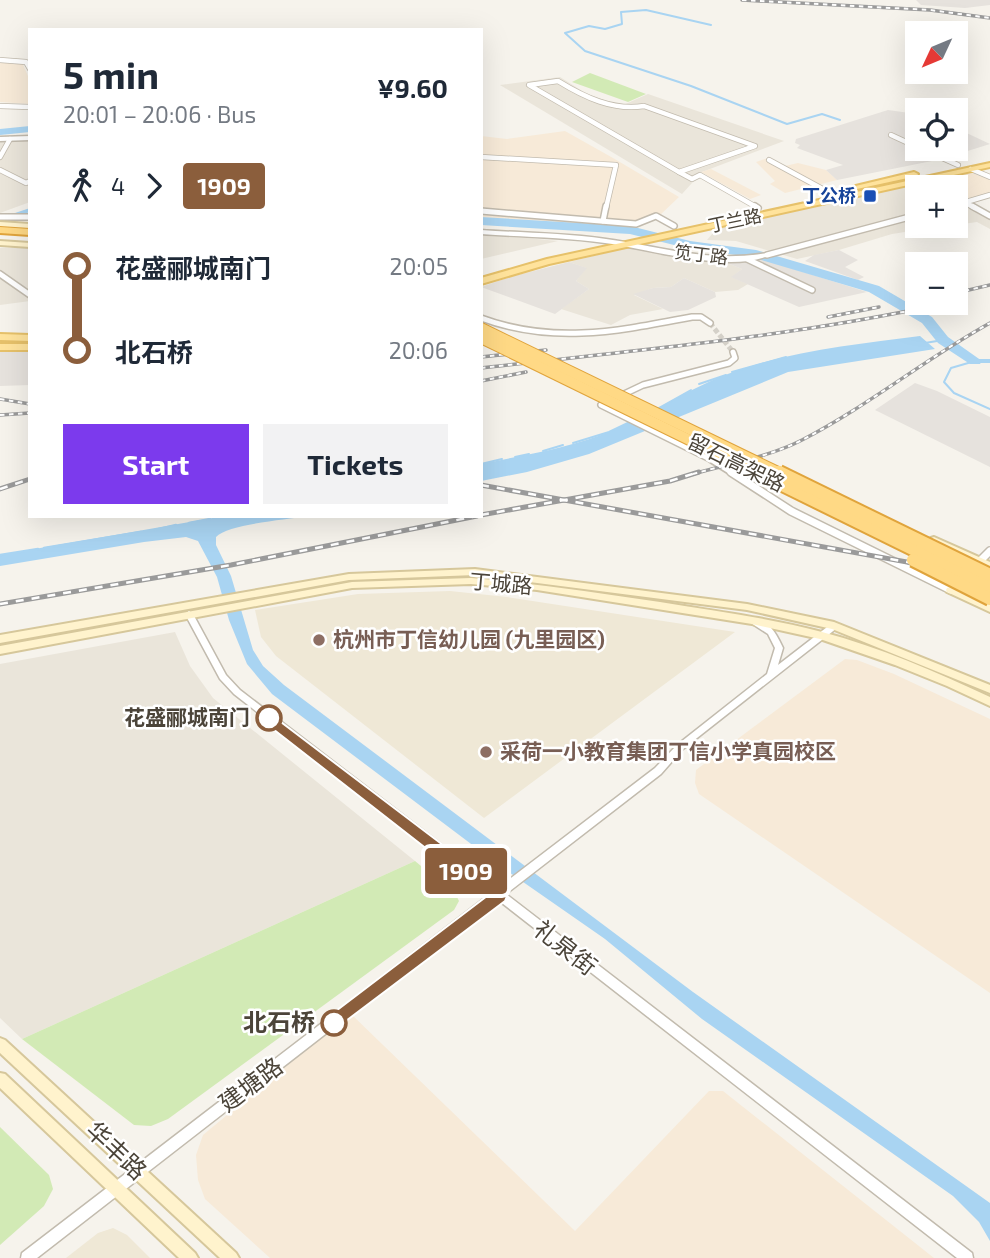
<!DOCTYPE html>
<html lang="en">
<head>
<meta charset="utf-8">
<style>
  :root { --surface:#fff; --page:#f2f2f3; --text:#1f2937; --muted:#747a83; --accent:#7c3aed }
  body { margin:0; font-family:"Exo 2","Noto Sans SC",sans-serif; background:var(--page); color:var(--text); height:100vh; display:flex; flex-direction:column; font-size:26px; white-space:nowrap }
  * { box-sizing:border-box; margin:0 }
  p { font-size:23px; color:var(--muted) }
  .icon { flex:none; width:38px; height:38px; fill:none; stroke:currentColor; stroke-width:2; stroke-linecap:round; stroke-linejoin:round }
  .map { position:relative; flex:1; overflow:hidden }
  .details { position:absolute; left:28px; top:28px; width:455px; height:490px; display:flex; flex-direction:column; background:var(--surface); border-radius:0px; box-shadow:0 7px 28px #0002 }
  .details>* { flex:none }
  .badge { padding:0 14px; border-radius:5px; font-size:24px; line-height:46px }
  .needle { width:46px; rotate:226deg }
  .controls { position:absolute; left:905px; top:21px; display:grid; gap:14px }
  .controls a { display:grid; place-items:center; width:63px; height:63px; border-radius:0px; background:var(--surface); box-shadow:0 7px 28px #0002; font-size:35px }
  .map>.badge { position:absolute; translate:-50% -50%; box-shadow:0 0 0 4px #fff }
  .legs { display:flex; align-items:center; gap:10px; height:77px; padding:0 35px; font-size:23px }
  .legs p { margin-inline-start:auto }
  .overview { display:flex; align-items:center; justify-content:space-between; height:119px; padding:0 35px }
  h1 { font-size:38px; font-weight:700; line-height:52px }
  .cta { display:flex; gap:14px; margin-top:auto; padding:14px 35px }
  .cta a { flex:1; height:80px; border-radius:0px; background:var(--accent); color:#fff; font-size:28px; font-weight:700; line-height:80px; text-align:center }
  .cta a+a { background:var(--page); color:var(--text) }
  ul { padding:0 35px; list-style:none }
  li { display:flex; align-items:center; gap:24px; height:84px; font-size:26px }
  li i { display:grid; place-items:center; width:10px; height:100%; margin:0 9px; background:currentColor }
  li i::after { content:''; width:18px; height:18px; margin:-9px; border:5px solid; border-radius:50%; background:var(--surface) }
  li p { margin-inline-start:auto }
  li:first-child i { background:linear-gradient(#0000 50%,currentColor 0) }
  li:last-child i { background:linear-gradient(currentColor 50%,#0000 0) }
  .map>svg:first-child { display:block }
</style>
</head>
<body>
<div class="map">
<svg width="990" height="1258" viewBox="0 0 990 1258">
  <rect width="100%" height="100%" fill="#f6f3ec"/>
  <!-- residential -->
  <g fill="#eae5da">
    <path d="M560 77 587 94 621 106 648 94 784 141 702 172 682 194 500 85Z"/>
    <path d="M0 141H30V202L0 213Z"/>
    <path d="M922 183 930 187H917V226H943L892 234 839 250 797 259 736 241 707 240 717 228Z"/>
    <path d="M956 201 990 220V229L977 222 956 225Z"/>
    <path d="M481 235 516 237 558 241 481 259Z"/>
    <path d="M630 247 678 257 727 263 742 269 732 277 748 284 738 290 715 292 684 278 671 287 653 288 634 295 663 309 630 315 611 325 561 309 589 289 576 281 586 268 569 262Z"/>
    <path d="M0 248H30V301L0 305Z"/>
    <path d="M175 632 190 666 213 698 415 861 22 1039 0 1018V664Z"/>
  </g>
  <!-- commercial -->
  <g fill="#f7ead8">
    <path d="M0 62H22L30 81V104L0 102Z"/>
    <path d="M565 131 613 158 679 197 658 217 628 227 481 217V136L507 139Z"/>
    <path d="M768 158 785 166 798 163 826 170 837 180 785 193 770 184 775 181 756 162Z"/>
    <path d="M711 169 761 195 750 199 701 172Z"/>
    <path d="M972 173 990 180V193L959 201 956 200V187H931L922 183Z"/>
    <path d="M845 659 857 660 894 674 990 719V993L699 794 695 783 696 770Z"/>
    <path d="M350 1013 575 1231 709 1091H723L934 1258H270L205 1199 198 1180 196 1155 203 1135Z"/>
  </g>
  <!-- industrial -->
  <g fill="#e6e2dd">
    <path d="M916 0H990V5L965 8 921 5Z"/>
    <path d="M888 110 917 114V149H956V128L990 144 942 159 837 180 826 170 843 165 797 148 800 145 795 143 796 139Z"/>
    <path d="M839 250 858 260 845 267 864 277 858 280 805 261 814 255Z"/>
    <path d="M762 259 867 292 799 307 731 277 742 269 727 263Z"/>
    <path d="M569 262 587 268 576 281 589 289 555 314 481 287 510 277Z"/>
    <path d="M684 278 715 292 716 297 688 310 670 312 633 294 653 288 671 287Z"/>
    <path d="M0 350H30V385L0 386Z"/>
    <path d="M915 383 937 391 990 417V467L875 410Z"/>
  </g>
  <!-- education -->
  <g fill="#efe8d6">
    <path d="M450 591 507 597 735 632 484 818 276 656 261 637 255 610 358 594Z"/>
    <path d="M113 1228 127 1235 150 1258H66L98 1233Z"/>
  </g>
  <!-- green -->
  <g fill="#d2eab5">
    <path d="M590 73 646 94 628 102 572 82Z"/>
    <path d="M415 861 456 895 459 901 454 910 168 1119 151 1126 134 1125 22 1039Z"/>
    <path d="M0 1127 49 1175 53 1189 44 1206 0 1245Z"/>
  </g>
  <!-- water -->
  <g fill="#a9d4f2">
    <path d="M920 336 935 349 788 372 589 454 527 472 481 481V464C524 455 571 448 611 431 654 413 692 386 736 371 795 350 859 344 920 336Z"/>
    <path d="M224 516H306C286 520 228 524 216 537V545L231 576 253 650 263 666 284 685 693 992 990 1203V1241L979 1222 953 1196 702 1019 605 939 503 868 272 694 247 664 229 620 217 577 198 541 186 537 144 542 0 566V555Z"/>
  </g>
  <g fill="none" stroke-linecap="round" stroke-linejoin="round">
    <!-- stream-far1 -->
    <g stroke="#a9d4f2" stroke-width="2">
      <path d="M711 25 646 10 621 12 622 24 605 29 589 26 565 33 585 51 691 86 787 124 822 114 840 120"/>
      <path d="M925 343 943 340"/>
      <path d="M975 361 951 368 944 382 954 393 990 409"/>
      <path d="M732 372 786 357"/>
      <path d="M699 384 726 375"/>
      <path d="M657 409 691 390"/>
      <path d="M573 443 609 432 632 421"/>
      <path d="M543 451 563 445"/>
      <path d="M515 457 529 454"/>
      <path d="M481 464 502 459"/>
    </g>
    <!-- stream -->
    <g stroke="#a9d4f2" stroke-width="2.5">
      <path d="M189 523 210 519"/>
      <path d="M155 530 176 525"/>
      <path d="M44 548 141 532"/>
      <path d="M0 555 38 549"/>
    </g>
    <!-- canal -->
    <g fill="#a9d4f2" fill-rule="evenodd">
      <path d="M30 208V212L0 222V218Z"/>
      <path d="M972 359H990V363H975L971 361Z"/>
    </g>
    <!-- river -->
    <g fill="#a9d4f2" fill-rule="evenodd">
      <path d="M30 126V132L0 135V129Z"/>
      <path d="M481 217 630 226 690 241 756 250 879 286 932 317 948 337 982 361 980 364H970L938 343 922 323 869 292 751 257 690 249 630 234 481 225Z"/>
    </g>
    <!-- minor-tunnel -->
    <path stroke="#d4d0c8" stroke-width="5" stroke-dasharray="5 2.5" stroke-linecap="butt" d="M710 323 733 352"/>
    <defs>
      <g id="minor-far2">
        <path d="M0 60 26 62 30 69"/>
        <path d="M558 81C584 97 613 111 644 106L755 146 679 172 529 85Z"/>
        <path d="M0 106 30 107"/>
        <path d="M891 135 917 147"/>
        <path d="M922 149 958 165"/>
        <path d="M0 157 10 139"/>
        <path d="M481 157 616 165 606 208"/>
        <path d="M769 160 830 193"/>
        <path d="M971 169 990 177"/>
        <path d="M0 170 26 183 30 181"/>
        <path d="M679 172 692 179 700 175 758 208"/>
        <path d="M964 202 975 208"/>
        <path d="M956 205 990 195"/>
      </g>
      <g id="minor-far1">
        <path d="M755 206 758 208"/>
        <path d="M972 206 990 216"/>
        <path d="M481 211 636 224 656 216 674 226"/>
        <path d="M0 217H30"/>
        <path d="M603 221 606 206"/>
        <path d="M767 255 917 215"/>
        <path d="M747 259 812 290"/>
        <path d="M0 274 30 295"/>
        <path d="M481 318C554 345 618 331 692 317H701L710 323"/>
        <path d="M733 352 735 358 729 363 643 385 601 405 710 459 734 474"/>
      </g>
      <g id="minor">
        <path d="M731 472 791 511 951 590 953 587"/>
        <path d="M977 564 990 551"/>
      </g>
      <g id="tertiary">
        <path d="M30 136V140L0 141V137Z"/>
        <path d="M481 230C523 233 565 233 606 239 664 247 707 263 767 253L770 255C730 274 649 249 605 243 564 237 522 237 481 234Z"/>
        <path d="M189 611 193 614 226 675 240 690 498 888 655 768 677 745 767 674 775 648 768 634 751 623 750 621 751 619C769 619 776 633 783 648L778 665 831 624H837L838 626 837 628 683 749 661 774 506 894 972 1253 973 1258H957L498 900 37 1258H21L22 1253 490 894 234 694 220 679 185 614Z"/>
      </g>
      <g id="secondary">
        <path d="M0 222 30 224V228L0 226Z"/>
        <path d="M0 241 30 243V247L0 245Z"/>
        <path d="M934 537 990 562V569L931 542 929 540 931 538Z"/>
        <path d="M475 569 747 604 834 622 990 685V693L832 629 747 610 475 575 349 580 0 643V635L349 574Z"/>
        <path d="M471 578C535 583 597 593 660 602 715 611 769 618 822 632 879 647 937 672 990 697V706L947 686 895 665 820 639 752 624 537 590 471 584 352 588 0 654V646L352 582Z"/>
        <path d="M951 587 990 605V612L947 592 946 590 947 588Z"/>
        <path d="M0 1038 5 1040 236 1253 239 1258H220L0 1053Z"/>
        <path d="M0 1073 5 1074 195 1253 198 1258H179L0 1088Z"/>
      </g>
      <g id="primary">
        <path d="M990 163V167L549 264 481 284V278L547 259Z"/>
        <path d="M914 172 918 174 917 176 843 192 839 190Z"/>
        <path d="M0 334 30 335V341L0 340Z"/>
        <rect x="0" y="344" width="30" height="6"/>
      </g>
      <path id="trunk" d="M0 227 30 229V235L0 233Z"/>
    </defs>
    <!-- minor-far2 casing -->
    <use href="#minor-far2" stroke="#c2bbae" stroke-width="6"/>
    <!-- minor-far1 casing -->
    <use href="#minor-far1" stroke="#c2bbae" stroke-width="8"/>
    <!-- minor casing -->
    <use href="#minor" stroke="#c2bbae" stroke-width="10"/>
    <!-- tertiary casing -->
    <use href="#tertiary" stroke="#c2bbae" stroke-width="3"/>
    <!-- secondary casing -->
    <use href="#secondary" stroke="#d6c79b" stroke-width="4"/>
    <!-- primary casing -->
    <use href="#primary" stroke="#e6c16a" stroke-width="4"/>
    <!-- trunk casing -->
    <use href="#trunk" stroke="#e0a43c" stroke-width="4"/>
    <!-- minor-far2 -->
    <use href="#minor-far2" stroke="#fff" stroke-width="4.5"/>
    <!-- minor-far1 -->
    <use href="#minor-far1" stroke="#fff" stroke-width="5"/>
    <!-- minor -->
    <use href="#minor" stroke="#fff" stroke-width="7"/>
    <!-- tertiary -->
    <use href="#tertiary" fill="#fff" fill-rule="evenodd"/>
    <!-- secondary -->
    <use href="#secondary" fill="#fff3cd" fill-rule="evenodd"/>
    <!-- primary -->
    <use href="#primary" fill="#ffe39c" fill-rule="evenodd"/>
    <!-- trunk -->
    <use href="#trunk" fill="#ffd985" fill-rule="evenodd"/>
    <defs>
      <g id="rail-far1">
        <path d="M742 0 930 10 990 18"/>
        <path d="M956 293 990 285"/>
        <path d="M828 317 879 307"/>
        <path d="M481 357 546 350"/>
        <path d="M481 368C637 350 792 337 946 303"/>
        <path d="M481 381 526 372"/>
        <path d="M0 399 30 404"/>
        <path d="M0 415 30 413"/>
        <path d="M693 474C728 464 769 457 802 440 868 406 925 359 990 323"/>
      </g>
      <g id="rail">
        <path d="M481 485 990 577"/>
        <path d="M0 489 30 479"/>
        <path d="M481 515 670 481 699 472"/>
        <path d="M0 604 231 565 477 516"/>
      </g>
    </defs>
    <!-- rail-far1 casing -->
    <use href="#rail-far1" stroke="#9a9a9a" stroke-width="3.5"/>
    <!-- rail casing -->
    <use href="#rail" stroke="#9a9a9a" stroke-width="5"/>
    <!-- rail-far1 -->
    <use href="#rail-far1" stroke="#fff" stroke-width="2" stroke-dasharray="4.5" stroke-linecap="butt"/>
    <!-- rail -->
    <use href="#rail" stroke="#fff" stroke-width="2.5" stroke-dasharray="8" stroke-linecap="butt"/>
    <defs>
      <g id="trunk-bridge-far1">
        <path d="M481 328 782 474"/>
        <path d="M481 338 759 474"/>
      </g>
      <g id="trunk-bridge">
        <path d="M756 472 990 587"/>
        <path d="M779 472 990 575"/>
        <path d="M913 560 990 599"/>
      </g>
    </defs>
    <!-- trunk-bridge-far1 casing -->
    <use href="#trunk-bridge-far1" stroke="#e0a43c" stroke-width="12" stroke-linecap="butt"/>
    <!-- trunk-bridge casing -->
    <use href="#trunk-bridge" stroke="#e0a43c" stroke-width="16" stroke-linecap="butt"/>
    <!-- trunk-bridge-far1 -->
    <use href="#trunk-bridge-far1" stroke="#ffd985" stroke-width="10"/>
    <!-- trunk-bridge -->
    <use href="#trunk-bridge" stroke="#ffd985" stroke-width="12"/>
  </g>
  <!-- line-1 -->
  <path fill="#8b5e3c" stroke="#fff" stroke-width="2" d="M269 713 505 892 507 896 505 901 334 1030 328 1028 325 1023 328 1017 487 896 264 722 262 718 264 714Z"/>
  <!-- markers -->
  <rect fill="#1a4fb4" stroke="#fff" stroke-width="2.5" x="863" y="189" width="14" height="14" rx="3.5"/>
  <g fill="#8d6e63" stroke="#fff" stroke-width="2.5">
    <circle cx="319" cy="640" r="7"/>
    <circle cx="486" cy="752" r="7"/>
  </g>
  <g fill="#fff" stroke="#8b5e3c" stroke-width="3.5">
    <circle cx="269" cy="718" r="12"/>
    <circle cx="334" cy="1023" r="12"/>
  </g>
  <g text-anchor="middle" stroke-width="5" stroke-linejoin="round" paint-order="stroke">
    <!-- far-transit labels -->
    <g font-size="18" font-weight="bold" fill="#164399" stroke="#fff" text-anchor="end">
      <text x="856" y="202">丁公桥</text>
    </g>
    <!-- far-street labels -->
    <g font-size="18" fill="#4b4439" stroke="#fff">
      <text transform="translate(735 221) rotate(-12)" y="6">丁兰路</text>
      <text transform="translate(701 255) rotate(7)" y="6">笕丁路</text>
    </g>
    <!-- street labels -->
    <g font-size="21" fill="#4b4439" stroke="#fff">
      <text transform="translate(736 463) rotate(26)" y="7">留石高架路</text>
      <text transform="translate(501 584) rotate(5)" y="7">丁城路</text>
    </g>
    <!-- education labels -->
    <g font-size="21" font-weight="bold" fill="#785e54" stroke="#fff" text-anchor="start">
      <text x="333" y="647">杭州市丁信幼儿园 (九里园区)</text>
      <text x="500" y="759">采荷一小教育集团丁信小学真园校区</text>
    </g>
    <!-- stop labels -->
    <g font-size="21" font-weight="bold" fill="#4b4439" stroke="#fff" text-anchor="end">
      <text x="250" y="725">花盛郦城南门</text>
    </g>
    <!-- near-street labels -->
    <g font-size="24" fill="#4b4439" stroke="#fff">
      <text transform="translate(565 948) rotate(38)" y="8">礼泉街</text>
      <text transform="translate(251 1085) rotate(-37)" y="8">建塘路</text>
      <text transform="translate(116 1151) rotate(43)" y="8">华丰路</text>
    </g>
    <!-- near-stop labels -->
    <g font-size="24" font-weight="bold" fill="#4b4439" stroke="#fff" text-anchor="end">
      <text x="315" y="1031">北石桥</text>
    </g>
  </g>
</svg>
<div class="controls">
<a><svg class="needle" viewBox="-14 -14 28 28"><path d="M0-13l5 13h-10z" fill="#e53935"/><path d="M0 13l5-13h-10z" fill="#747a83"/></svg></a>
<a><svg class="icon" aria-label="locate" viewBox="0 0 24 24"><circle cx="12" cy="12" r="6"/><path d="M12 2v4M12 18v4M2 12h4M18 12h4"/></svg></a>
<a>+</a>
<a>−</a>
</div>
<b class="badge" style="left:466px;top:871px;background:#8b5e3c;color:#fff">1909</b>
<section class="details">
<div class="overview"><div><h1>5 min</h1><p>20:01 – 20:06 · Bus</p></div><b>¥9.60</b></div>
<div class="legs"><svg class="icon" aria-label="walk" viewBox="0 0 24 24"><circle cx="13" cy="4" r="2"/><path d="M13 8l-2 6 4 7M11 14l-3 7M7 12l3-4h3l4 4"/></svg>4<svg class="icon" aria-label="forward" viewBox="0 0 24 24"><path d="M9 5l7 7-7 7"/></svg><b class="badge" style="background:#8b5e3c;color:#fff">1909</b></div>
<ul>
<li><i style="color:#8b5e3c"></i><b>花盛郦城南门</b><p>20:05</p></li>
<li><i style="color:#8b5e3c"></i><b>北石桥</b><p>20:06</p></li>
</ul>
<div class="cta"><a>Start</a><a>Tickets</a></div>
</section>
</div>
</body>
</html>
